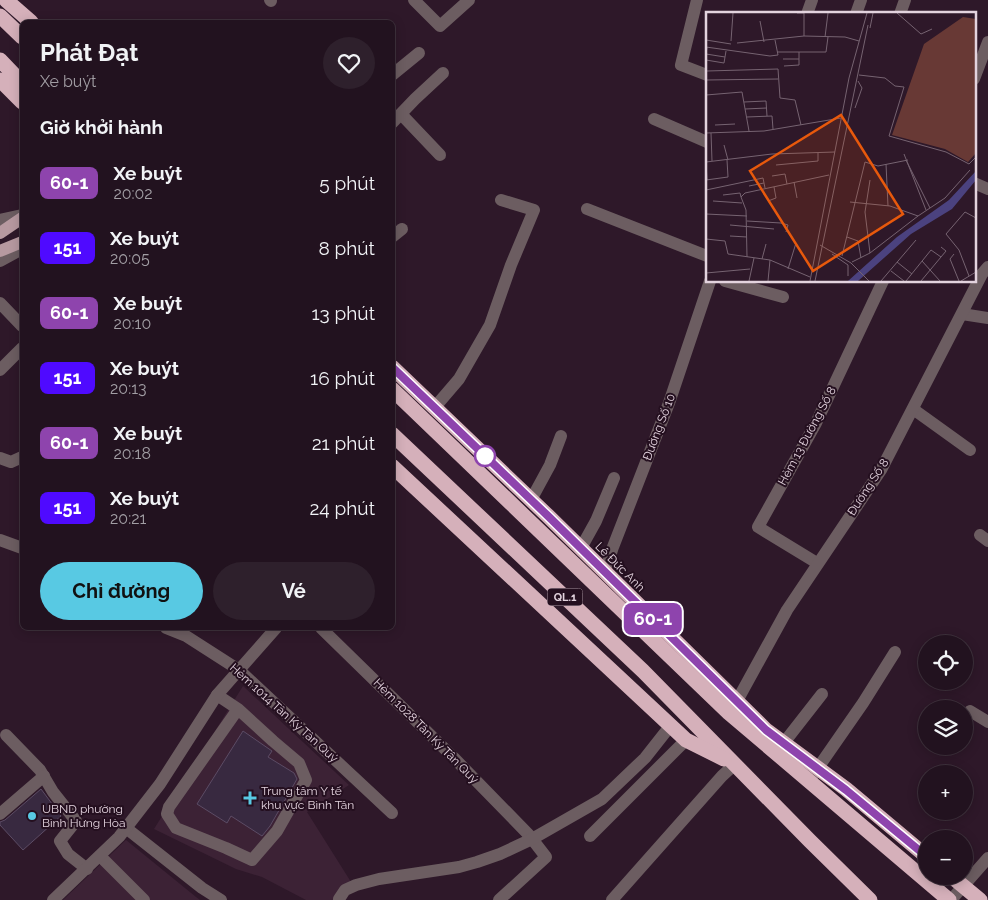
<!DOCTYPE html>
<html lang="vi">
<head>
<meta charset="utf-8">
<style>
  :root { --surface:#22121f; --page:#2e202c; --text:#f1f3f6; --muted:#a29ea4; --line:#3f323d; --accent:#58c9e3 }
  body { margin:0; font-family:Raleway,sans-serif; background:var(--page); color:var(--text); height:100vh; display:flex; flex-direction:column; font-size:19px; white-space:nowrap }
  * { box-sizing:border-box; margin:0 }
  p { font-size:16px; color:var(--muted) }
  .icon { flex:none; width:28px; height:28px; fill:none; stroke:currentColor; stroke-width:2; stroke-linecap:round; stroke-linejoin:round }
  .map { position:relative; flex:1; overflow:hidden }
  .sheet { position:absolute; left:20px; top:20px; width:375px; height:610px; display:flex; flex-direction:column; background:var(--surface); border-radius:8px; box-shadow:0 2px 12px #0003,0 0 0 1px var(--line) }
  .sheet>* { flex:none }
  .badge { padding:0 10px; border-radius:8px; font-size:18px; line-height:32px }
  .buttons { position:absolute; left:918px; top:635px; display:grid; gap:10px }
  .buttons a { display:grid; place-items:center; width:55px; height:55px; border-radius:50%; background:var(--surface); box-shadow:0 2px 12px #0003,0 0 0 1px var(--line); font-size:25px }
  .map>.badge { position:absolute; translate:-50% -50%; box-shadow:0 0 0 2px #fff }
  h2 { padding:0 20px; font-size:19px; line-height:45px }
  .round { display:grid; place-items:center; flex:none; width:52px; height:52px; border-radius:26px; background:var(--page) }
  .summary { display:flex; align-items:center; justify-content:space-between; height:85px; padding:0 20px }
  h1 { font-size:24px; font-weight:700; line-height:38px }
  .button { display:flex; gap:10px; margin-top:auto; padding:10px 20px }
  .button a { flex:1; height:58px; border-radius:30px; background:var(--accent); color:#111; font-size:20px; font-weight:700; line-height:58px; text-align:center }
  .button a+a { background:var(--page); color:var(--text) }
  ul { padding:0; list-style:none }
  li { display:flex; align-items:center; gap:15px; height:65px; padding:0 20px }
  li div { flex:1 }
  li b { display:block; font-size:19px }
  li em { font-style:normal }
  li .badge { min-width:55px; font-weight:700; text-align:center }
  .map>svg:first-child { display:block }
</style>
</head>
<body>
<div class="map">
<svg width="988" height="900" viewBox="0 0 988 900">
  <rect width="100%" height="100%" fill="#2e1829"/>
  <!-- built -->
  <g fill="#3c2235">
    <path d="M243 686 349 785 307 812 351 882 346 900H306L262 877 236 869 154 829Z"/>
    <path d="M126 840 196 897 200 900H63Z"/>
  </g>
  <!-- building -->
  <g fill="#382940" stroke="#5c4c65">
    <path d="M243 731 272 751 268 757 294 773 297 779 270 826 262 836 231 816 227 823 197 804Z"/>
    <path d="M41 789 61 816 23 850 0 825V822L5 820Z"/>
  </g>
  <g fill="none" stroke-linecap="round" stroke-linejoin="round">
    <!-- minor -->
    <g stroke="#6c5d61" stroke-width="12">
      <path d="M270 0 271 1"/>
      <path d="M414 0 440 26 469 0"/>
      <path d="M697 0 681 65 707 75"/>
      <path d="M807 14 812 0"/>
      <path d="M856 14 861 0"/>
      <path d="M900 14 905 0"/>
      <path d="M392 75 419 53"/>
      <path d="M974 79 988 42"/>
      <path d="M401 114 440 155"/>
      <path d="M654 119 707 142"/>
      <path d="M392 123 415 99 443 73"/>
      <path d="M974 183 988 189"/>
      <path d="M587 209 707 256"/>
      <path d="M0 220 22 215"/>
      <path d="M392 237 402 229"/>
      <path d="M0 261 22 249"/>
      <path d="M725 281 783 297"/>
      <path d="M0 303 22 326"/>
      <path d="M962 314 988 318"/>
      <path d="M0 370 22 348"/>
      <path d="M435 407 459 379 490 325 511 265 534 210 501 200"/>
      <path d="M913 409 970 450"/>
      <path d="M0 458 11 462 22 457"/>
      <path d="M531 500 550 465 561 436"/>
      <path d="M980 535 988 541"/>
      <path d="M0 540 22 548"/>
      <path d="M581 548 596 521 614 478"/>
      <path d="M817 563 758 527 816 423 883 281"/>
      <path d="M605 572 613 547 669 403 710 281"/>
      <path d="M166 628 186 636 239 670 392 813"/>
      <path d="M321 628 454 758 529 835 546 857 499 900"/>
      <path d="M217 695 238 709 273 741 299 763 306 780 277 831 252 860 226 848 176 828 167 814 169 807 238 709"/>
      <path d="M732 710 787 610 881 470 982 274 988 267"/>
      <path d="M970 711 988 722"/>
      <path d="M6 735 40 770 53 792 76 821 60 841 68 854 87 869"/>
      <path d="M779 749 822 694"/>
      <path d="M813 775 863 703 895 652"/>
      <path d="M0 814 44 776"/>
      <path d="M126 828 202 888 221 900"/>
      <path d="M590 836 686 740"/>
      <path d="M100 856 144 900"/>
      <path d="M339 899 345 890 356 885 379 879 459 867 477 862 500 854 532 839 602 799 645 758 671 725"/>
      <path d="M53 900 119 837 160 784 217 695 276 628"/>
      <path d="M612 900 722 776 735 764"/>
      <path d="M951 900 988 858"/>
    </g>
    <!-- major -->
    <g stroke="#b799a0" stroke-width="12">
      <path d="M0 233 22 218"/>
      <path d="M0 251 22 242"/>
    </g>
    <!-- highway -->
    <g stroke="#d5b0ba" stroke-width="15">
      <path d="M6 0 31 22"/>
      <path d="M0 16 22 37"/>
      <path d="M0 60 22 83"/>
      <path d="M0 80 22 102"/>
      <path d="M392 367 548 516 766 730 846 789 926 856"/>
      <path d="M392 389 729 713 949 900"/>
      <path d="M392 434 643 671 810 841 870 900"/>
      <path d="M392 466 686 740 724 759"/>
      <path d="M951 876 980 900"/>
    </g>
  </g>
  <g fill="none" stroke-linecap="round" stroke-linejoin="round">
    <defs>
      <path id="line" d="M392 367 548 516 766 730 846 790 926 856"/>
    </defs>
    <!-- line casing -->
    <use href="#line" stroke="#fff" stroke-width="11"/>
    <!-- line -->
    <use href="#line" stroke="#8e44ad" stroke-width="8"/>
  </g>
  <!-- markers -->
  <circle fill="#fff" stroke="#8e44ad" stroke-width="2.5" cx="485" cy="456" r="10"/>
  <g fill="#58c9e3" stroke="#240f1f" stroke-width="2">
    <path d="M247.5 790.5h5v5h5v5h-5v5h-5v-5h-5v-5h5z"/>
    <circle cx="32" cy="816" r="5"/>
  </g>
  <g text-anchor="middle" stroke-width="4" stroke-linejoin="round" paint-order="stroke">
    <!-- shield labels -->
    <rect fill="#240f1f" stroke="#aa98a5" stroke-width="1" x="547.5" y="588.5" width="35" height="17" rx="4"/>
    <g font-size="11" font-weight="bold" fill="#e3d3de">
      <text x="565" y="601">QL.1</text>
    </g>
    <!-- street labels -->
    <g font-size="12" fill="#e3d3de" stroke="#240f1f">
      <text transform="translate(659 427) rotate(-69)" y="4">Đường Số 10</text>
      <text transform="translate(807 436) rotate(-62)" y="4">Hẻm 13 Đường Số 8</text>
      <text transform="translate(868 487) rotate(-57)" y="4">Đường Số 8</text>
      <text transform="translate(620 567) rotate(45)" y="4">Lê Đức Anh</text>
      <text transform="translate(284 713) rotate(42)" y="4">Hẻm 1014 Tân Kỳ Tân Quý</text>
      <text transform="translate(426 731) rotate(45)" y="4">Hẻm 1028 Tân Kỳ Tân Quý</text>
    </g>
    <!-- poi labels -->
    <g font-size="12" fill="#e3d3de" stroke="#240f1f" text-anchor="start">
      <text x="261" y="795">Trung tâm Y tế<tspan x="261" dy="14">khu vực Bình Tân</tspan></text>
      <text x="42" y="813">UBND phường<tspan x="42" dy="14">Bình Hưng Hòa</tspan></text>
    </g>
  </g>
  <!-- overview -->
  <g transform="translate(706 12)">
    <rect width="270" height="270" fill="#2e1829"/>
    <path d="M257 5 270 7V141L262 150 239 137 186 123 218 32Z" fill="#683935"/>
    <path d="M270 159V168L246 197 205 222 152 269H142L191 225 243 188Z" fill="#4b427f"/>
    <path fill="none" stroke="#766371" stroke-width="1" d="M91 1H98V24M191 1 215 22 226 17M54 9 58 30M164 16 167 1M119 25 122 1M0 28 25 32M25 29 27 1M31 31 98 24 139 25 153 29M0 35 64 44 72 43 69 28M1 35 0 42 19 45M71 40H120L122 25M77 47H93M0 48 18 51 20 39M78 54 93 53V40M1 59 72 57 74 86 89 88 95 113M153 63 179 66 189 74 198 75 183 124 240 140 263 152 270 145M0 68 72 67M0 83 36 80 43 119M38 90 60 89 61 104M149 96 156 76 152 69M39 97 61 96M41 105 66 104 67 117M9 113 29 112M0 121 58 119 135 106M5 121 6 149M18 133 22 148M198 142 220 198M200 148 224 196M0 150 66 142 129 140M0 150 1 168M180 152 182 194M70 153 112 149V141M66 164 79 162 81 172M0 168 22 165 21 148M164 168 159 200 164 241M88 170 91 186M43 174 58 171M0 178 57 166 59 176M17 183 34 181 35 185M7 189 36 191M62 189 70 186 68 175M144 190 184 194 212 204 239 186 264 158M0 202 41 204M41 209 75 211 82 213 80 220M24 213 68 217M240 222 253 238 263 264M240 222 259 200 270 206M24 224 41 225M141 225 152 229 155 246M0 227 19 229 22 242 64 248 104 265M114 233 145 251 163 269M126 242 142 253V264M248 242 244 247 253 269M136 244 159 150 172 154 202 148M41 245 40 198 35 185 39 181 123 163M56 247 60 232M216 249 234 269M146 250 164 241 212 204M191 250 206 262M82 257 90 231M185 259 198 269M0 261 44 257M43 269 48 246M62 269 64 248M104 269 143 66 161 1M109 269 162 13M175 269 210 228M200 269 225 238 235 245M215 269 240 239 235 235M255 269 270 260"/>
    <path fill="#e8590c" fill-opacity="0.15" stroke="#e8590c" stroke-width="2.5" d="M135 103 197 202 107 259 44 159Z"/>
    <rect width="270" height="270" fill="none" stroke="#e3d3de" stroke-width="2.5"/>
  </g>
</svg>
<div class="buttons">
<a><svg class="icon" aria-label="locate" viewBox="0 0 24 24"><circle cx="12" cy="12" r="6"/><path d="M12 2v4M12 18v4M2 12h4M18 12h4"/></svg></a>
<a><svg class="icon" aria-label="layers" viewBox="0 0 24 24"><path d="M12 4l9 5-9 5-9-5zM3 14l9 5 9-5"/></svg></a>
<a>+</a>
<a>−</a>
</div>
<b class="badge" style="left:653px;top:619px;background:#8e44ad;color:#fff">60-1</b>
<section class="sheet">
<div class="summary"><div><h1>Phát Đạt</h1><p>Xe buýt</p></div><a class="round"><svg class="icon" aria-label="heart" viewBox="0 0 24 24"><path d="M12 20l-8-8c-3-5 5-10 8-4 3-6 11-1 8 4z"/></svg></a></div>
<h2>Giờ khởi hành</h2>
<ul>
<li><span class="badge" style="background:#8e44ad;color:#fff">60-1</span><div><b>Xe buýt</b><p>20:02</p></div><em>5 phút</em></li>
<li><span class="badge" style="background:#4f0aff;color:#fff">151</span><div><b>Xe buýt</b><p>20:05</p></div><em>8 phút</em></li>
<li><span class="badge" style="background:#8e44ad;color:#fff">60-1</span><div><b>Xe buýt</b><p>20:10</p></div><em>13 phút</em></li>
<li><span class="badge" style="background:#4f0aff;color:#fff">151</span><div><b>Xe buýt</b><p>20:13</p></div><em>16 phút</em></li>
<li><span class="badge" style="background:#8e44ad;color:#fff">60-1</span><div><b>Xe buýt</b><p>20:18</p></div><em>21 phút</em></li>
<li><span class="badge" style="background:#4f0aff;color:#fff">151</span><div><b>Xe buýt</b><p>20:21</p></div><em>24 phút</em></li>
</ul>
<div class="button"><a>Chỉ đường</a><a>Vé</a></div>
</section>
</div>
</body>
</html>
